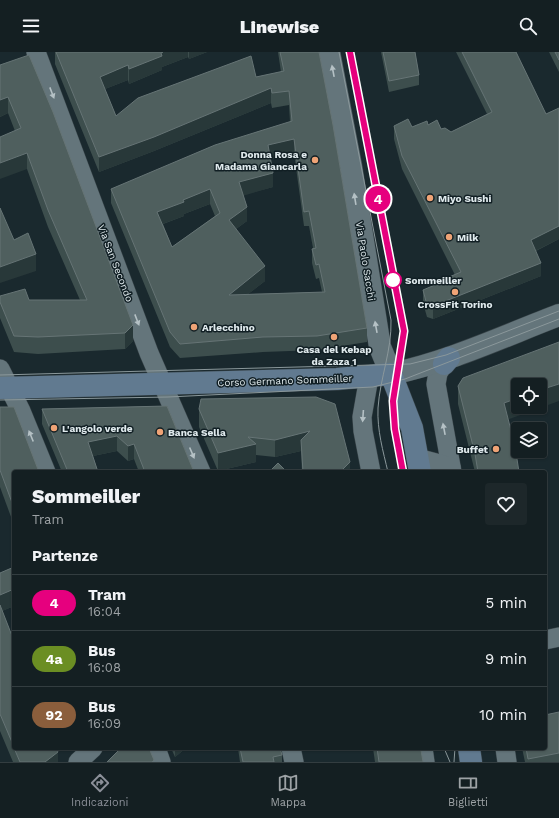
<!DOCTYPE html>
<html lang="it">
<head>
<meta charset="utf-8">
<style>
  :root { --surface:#141f22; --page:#1d272a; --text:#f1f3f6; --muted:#9da2a5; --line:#333d40; --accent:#8c9099 }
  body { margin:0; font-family:"Work Sans",sans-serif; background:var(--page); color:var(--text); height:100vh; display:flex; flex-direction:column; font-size:15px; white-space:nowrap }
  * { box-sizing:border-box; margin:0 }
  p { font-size:13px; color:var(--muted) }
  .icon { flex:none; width:22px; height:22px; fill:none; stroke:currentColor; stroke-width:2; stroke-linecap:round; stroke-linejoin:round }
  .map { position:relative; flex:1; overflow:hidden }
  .side { position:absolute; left:12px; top:418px; width:535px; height:280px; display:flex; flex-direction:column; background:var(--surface); border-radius:4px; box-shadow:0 1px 3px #0004,0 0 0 1px var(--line) }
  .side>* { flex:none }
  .badge { padding:0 8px; border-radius:13px; font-size:14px; line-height:26px }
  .buttons { position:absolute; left:511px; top:326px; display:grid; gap:8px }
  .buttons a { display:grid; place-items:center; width:36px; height:36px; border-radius:4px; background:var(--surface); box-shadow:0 1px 3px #0004,0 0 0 1px var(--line); font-size:20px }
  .map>.badge { position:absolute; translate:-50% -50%; box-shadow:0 0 0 2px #fff }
  h2 { padding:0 20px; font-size:15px; line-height:36px }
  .round { display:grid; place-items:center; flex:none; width:42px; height:42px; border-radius:4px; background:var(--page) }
  .overview { display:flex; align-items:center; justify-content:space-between; height:68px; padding:0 20px }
  h1 { font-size:19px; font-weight:800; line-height:30px }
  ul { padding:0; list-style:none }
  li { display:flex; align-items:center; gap:12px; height:56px; padding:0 20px; border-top:1px solid var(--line) }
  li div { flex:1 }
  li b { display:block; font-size:15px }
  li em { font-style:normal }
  li .badge { min-width:44px; font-weight:700; text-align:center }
  header { display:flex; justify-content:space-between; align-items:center; height:52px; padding:0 20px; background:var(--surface); font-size:18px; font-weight:800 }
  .tab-bar { display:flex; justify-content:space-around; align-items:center; height:56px; border-top:1px solid var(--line); background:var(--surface); font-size:11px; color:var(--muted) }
  .tab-bar a { display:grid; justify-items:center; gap:2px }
  .tab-bar .active { color:var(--accent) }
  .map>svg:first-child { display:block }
</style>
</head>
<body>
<header><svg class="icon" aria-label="menu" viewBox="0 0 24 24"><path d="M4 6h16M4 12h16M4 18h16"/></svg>Linewise<svg class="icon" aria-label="search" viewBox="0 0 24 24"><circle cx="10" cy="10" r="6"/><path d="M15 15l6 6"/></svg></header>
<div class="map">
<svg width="559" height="710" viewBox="0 0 559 710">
  <rect width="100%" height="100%" fill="#1a292e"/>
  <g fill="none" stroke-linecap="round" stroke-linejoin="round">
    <defs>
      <g id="minor">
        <path d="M36 0 149 301 201 420"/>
        <path d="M444 312 438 321 436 332 452 420"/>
        <path d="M0 317 21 359 46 420"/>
        <path d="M369 325 362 365 363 379 371 420"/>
        <path d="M417 406 451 415"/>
        <path d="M545 588 559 585"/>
        <path d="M156 696 161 710"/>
        <path d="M291 696 294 710"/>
        <path d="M423 696 425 710"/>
        <path d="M505 696 507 710"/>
        <path d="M78 710 93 696"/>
      </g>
      <path id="tertiary" d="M329 0 351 114 380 295 391 322C449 310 504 284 559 263"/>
      <g id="secondary">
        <path d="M444 312 449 306"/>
        <path d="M0 336 337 327 391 322 412 376 420 420"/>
        <path d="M469 696 471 710"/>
      </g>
    </defs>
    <!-- minor casing -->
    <use href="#minor" stroke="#39454a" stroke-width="20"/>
    <!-- tertiary casing -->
    <use href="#tertiary" stroke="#39454a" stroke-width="23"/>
    <!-- secondary casing -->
    <use href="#secondary" stroke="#39454a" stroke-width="23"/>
    <!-- minor -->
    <use href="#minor" stroke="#64757b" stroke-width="19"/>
    <!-- tertiary -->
    <use href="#tertiary" stroke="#64757b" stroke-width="22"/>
    <!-- secondary -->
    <use href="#secondary" stroke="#617a90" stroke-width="22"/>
    <!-- tram -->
    <g stroke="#8b989b" stroke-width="1">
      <path d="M339 0 391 268C392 298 380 326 378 356 377 378 383 399 388 420"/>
      <path d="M350 0 404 279 393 349 395 377 403 420"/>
      <path d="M0 323 410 312 446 303 559 259"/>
      <path d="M0 348 168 345 373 335 405 327 559 267"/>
      <path d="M444 696 450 710"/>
      <path d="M454 710 455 696"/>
    </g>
  </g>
  <!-- wall -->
  <g fill="#3d4e4d" fill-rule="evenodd">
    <path d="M55 0H207L189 7 188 5 162 15V18L129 32 128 28 105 37 116 64 256 25 281 20 278 0H319L367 276V290L317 298 263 300 180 306 170 295 111 151V137L290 70 289 53 272 56 271 51 154 99 99 120 55 12ZM294 101 304 174H309L313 196 312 197V211L316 227 319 226 322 240 248 242 265 229 236 177 247 169 243 143 273 135 271 107ZM210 152 215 164 172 195 163 172 184 164V162Z"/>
    <path d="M381 0H415L419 23V33L389 40Z"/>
    <path d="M456 0H516L546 62 559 56V187L536 199 541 224 433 267 427 265 423 251V238L449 228V225L455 223 402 117 394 87V74L412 75 428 73 441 77 451 80 487 62Z"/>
    <path d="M549 0H559V20Z"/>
    <path d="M0 13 133 289 125 297 38 302 14 300 0 266V244L29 248H80L48 175 27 117 15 79 8 61 0 65Z"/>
    <path d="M458 334 508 368 519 420H475L458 352Z"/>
    <path d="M316 345 350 420H302L301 399 275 405 256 403V410L218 419 199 375V357Z"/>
    <path d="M167 354 194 420H139L134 407 128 409 117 399 93 404 98 420H62L42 372V357Z"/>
    <path d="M0 355 14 420V473L0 435Z"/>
    <path d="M14 515V554L2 559 14 589V696H56L58 710H13L0 679V521Z"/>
    <path d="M559 660V710H525L522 696H545Z"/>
    <path d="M171 696H186L175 705Z"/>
    <path d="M238 696H280L282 703V710H240Z"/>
    <path d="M373 696H418L423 710H375Z"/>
  </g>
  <!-- shaded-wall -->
  <g fill="#283839">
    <path d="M163 0H188V5L162 15V18L129 32V17Z"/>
    <path d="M189 0H207L189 7Z"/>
    <path d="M128 13V28L100 39V25Z"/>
    <path d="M271 36V51L154 99 99 120V105Z"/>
    <path d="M8 45V61L0 65V48Z"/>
    <path d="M294 87V101L268 108V93Z"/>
    <path d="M27 101V117L0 127V111Z"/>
    <path d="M273 121V135L239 145V130Z"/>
    <path d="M210 137V152L184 162V164L157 174V160L183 148Z"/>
    <path d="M247 155V169L229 182V168Z"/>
    <path d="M559 174V187L531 201V188Z"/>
    <path d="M36 202V219L0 231V215Z"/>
    <path d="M541 211V224L433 267V254Z"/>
    <path d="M265 214V229L229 257V243Z"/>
    <path d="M133 273V289L125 297V281Z"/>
    <path d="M559 332V349L504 369V351L518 346V355H540V338Z"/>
    <path d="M310 379 301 388V399L275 405V388Z"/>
    <path d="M117 384V399L88 405V390Z"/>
    <path d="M134 392V407L128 409V394Z"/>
    <path d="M256 392V410L218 419V401Z"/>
    <path d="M350 410V420H340Z"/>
    <path d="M14 537V554L0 560V543Z"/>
    <path d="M175 696H186L175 705Z"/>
    <path d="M58 700V710H45Z"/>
  </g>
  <!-- building -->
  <g fill="#4f5f5e" stroke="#667475" fill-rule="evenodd">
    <path d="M56 0H163L161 1 162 4 129 17 128 13 100 25 116 64 138 46 251 4 256 25 284 19 280 0H319L333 73 367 276 317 284 263 285 180 292 170 280 111 137 215 93 292 69 289 39 272 41 271 36 154 85 99 105ZM294 87 304 160 309 159 316 196 312 197 316 213 319 212 325 240 229 243 265 214 229 168 247 155 239 130 273 121 268 93ZM210 137 220 161 172 195 157 160 184 150 183 148Z"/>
    <path d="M383 0H415L419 23 389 29Z"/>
    <path d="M462 0H516L546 62 559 56V174L531 188 541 211 433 254 427 253 423 238 449 227V225L461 220 402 104 394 74 408 67 412 75 427 69 428 73 437 68 441 77 445 76 451 80 492 60Z"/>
    <path d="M555 0H559V8Z"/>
    <path d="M29 3 53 60 133 273 125 281 38 285 14 284 0 250V244L25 237 29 248H87L48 158 27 101 0 111V85L21 76 8 45 0 48V13Z"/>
    <path d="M0 156 14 188 28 181 36 202 0 215Z"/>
    <path d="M559 290V332L540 338V333H518V346L504 351 515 394 519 420H478L475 402 458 334 463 326Z"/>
    <path d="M316 345 335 352 350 410 340 420H303L301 388 310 379 275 388 248 385 256 392 218 401 199 357 201 347Z"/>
    <path d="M167 354 194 420H145L134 392 128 394 117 384 88 390 98 420H68L42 357Z"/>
    <path d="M0 355H14L39 420H14V456L0 418Z"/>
    <path d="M278 411 287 420H269Z"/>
    <path d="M14 515V537L0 543V521Z"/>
    <path d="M0 553 14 589V695L0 662Z"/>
    <path d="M559 660V701L528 707 526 696H545V663Z"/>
    <path d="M14 696H56L58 700 45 710H20Z"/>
    <path d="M121 696H149L154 708 152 710H107Z"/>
    <path d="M240 696H280L282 703 273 705 274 710H243Z"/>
    <path d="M377 696H418L421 698 423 710H379Z"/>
  </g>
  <!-- one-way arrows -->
  <defs><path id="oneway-solid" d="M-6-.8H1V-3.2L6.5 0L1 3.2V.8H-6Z"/></defs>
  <g fill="#b5c1c5">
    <use href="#oneway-solid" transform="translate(333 19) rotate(-101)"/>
    <use href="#oneway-solid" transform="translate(52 41) rotate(69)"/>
    <use href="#oneway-solid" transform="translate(355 147) rotate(-99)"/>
    <use href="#oneway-solid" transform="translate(137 268) rotate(69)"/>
    <use href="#oneway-solid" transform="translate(376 275) rotate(-100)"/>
    <use href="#oneway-solid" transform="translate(363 364) rotate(94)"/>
    <use href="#oneway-solid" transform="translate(444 377) rotate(-101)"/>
    <use href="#oneway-solid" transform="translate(31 384) rotate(-112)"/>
    <use href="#oneway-solid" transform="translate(192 401) rotate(67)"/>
  </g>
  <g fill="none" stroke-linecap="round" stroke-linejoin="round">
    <defs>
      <path id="line" d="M350 0 404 279 393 349 395 377 403 420"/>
    </defs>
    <!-- line casing -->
    <use href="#line" stroke="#fff" stroke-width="9"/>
    <!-- line -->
    <use href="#line" stroke="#e6007e" stroke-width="6"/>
  </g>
  <!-- markers -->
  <g fill="#efa376" stroke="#111f24" stroke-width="1.5">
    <circle cx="315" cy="108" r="4"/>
    <circle cx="430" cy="146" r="4"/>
    <circle cx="449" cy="185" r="4"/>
    <circle cx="455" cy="240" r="4"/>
    <circle cx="194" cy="275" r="4"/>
    <circle cx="334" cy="285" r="4"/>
    <circle cx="54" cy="376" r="4"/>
    <circle cx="160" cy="380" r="4"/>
    <circle cx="496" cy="397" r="4"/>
  </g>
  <circle fill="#fff" stroke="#e6007e" stroke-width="2" cx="393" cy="228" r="8"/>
  <g text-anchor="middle" stroke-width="3" stroke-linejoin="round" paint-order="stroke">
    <!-- poi labels -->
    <g font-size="10" font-weight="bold" fill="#e0eaed" stroke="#111f24" text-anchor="start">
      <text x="307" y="106" text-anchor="end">Donna Rosa e<tspan x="307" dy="12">Madama Giancarla</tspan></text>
      <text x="438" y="150">Miyo Sushi</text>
      <text x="457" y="189">Milk</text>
      <text x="455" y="256" text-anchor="middle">CrossFit Torino</text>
      <text x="202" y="279">Arlecchino</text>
      <text x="334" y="301" text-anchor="middle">Casa del Kebap<tspan x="334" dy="12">da Zaza 1</tspan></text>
      <text x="62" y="380">L'angolo verde</text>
      <text x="168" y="384">Banca Sella</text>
      <text x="488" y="401" text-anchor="end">Buffet</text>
    </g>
    <!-- street labels -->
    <g font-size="10" fill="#e0eaed" stroke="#111f24">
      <text transform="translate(366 209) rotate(81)" y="4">Via Paolo Sacchi</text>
      <text transform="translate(116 211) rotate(69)" y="4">Via San Secondo</text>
      <text transform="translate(285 328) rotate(-2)" y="4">Corso Germano Sommeiller</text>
    </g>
    <!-- stop labels -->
    <g font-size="10" font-weight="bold" fill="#e0eaed" stroke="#111f24" text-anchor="start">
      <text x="405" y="232">Sommeiller</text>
    </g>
  </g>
</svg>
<div class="buttons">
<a><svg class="icon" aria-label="locate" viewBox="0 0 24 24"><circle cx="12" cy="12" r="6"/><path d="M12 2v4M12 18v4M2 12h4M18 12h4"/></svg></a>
<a><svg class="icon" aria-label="layers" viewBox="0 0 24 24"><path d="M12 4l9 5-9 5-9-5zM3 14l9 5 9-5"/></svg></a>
</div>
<b class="badge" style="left:378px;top:147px;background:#e6007e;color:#fff">4</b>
<section class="side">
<div class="overview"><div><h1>Sommeiller</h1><p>Tram</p></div><a class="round"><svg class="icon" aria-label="heart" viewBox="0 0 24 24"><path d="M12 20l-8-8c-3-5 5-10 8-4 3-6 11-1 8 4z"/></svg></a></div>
<h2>Partenze</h2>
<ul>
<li><span class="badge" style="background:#e6007e;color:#fff">4</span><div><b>Tram</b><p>16:04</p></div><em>5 min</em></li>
<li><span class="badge" style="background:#6b8e23;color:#fff">4a</span><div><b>Bus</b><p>16:08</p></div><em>9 min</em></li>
<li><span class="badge" style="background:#8b5e3c;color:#fff">92</span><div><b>Bus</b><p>16:09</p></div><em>10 min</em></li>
</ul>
</section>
</div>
<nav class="tab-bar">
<a class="active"><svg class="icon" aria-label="directions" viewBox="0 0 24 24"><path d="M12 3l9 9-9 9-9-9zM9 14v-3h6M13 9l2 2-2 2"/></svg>Indicazioni</a>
<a><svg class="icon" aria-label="map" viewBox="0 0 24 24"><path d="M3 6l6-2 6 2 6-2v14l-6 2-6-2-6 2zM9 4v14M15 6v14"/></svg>Mappa</a>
<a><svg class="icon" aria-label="tickets" viewBox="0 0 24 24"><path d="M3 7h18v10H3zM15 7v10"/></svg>Biglietti</a>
</nav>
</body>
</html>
